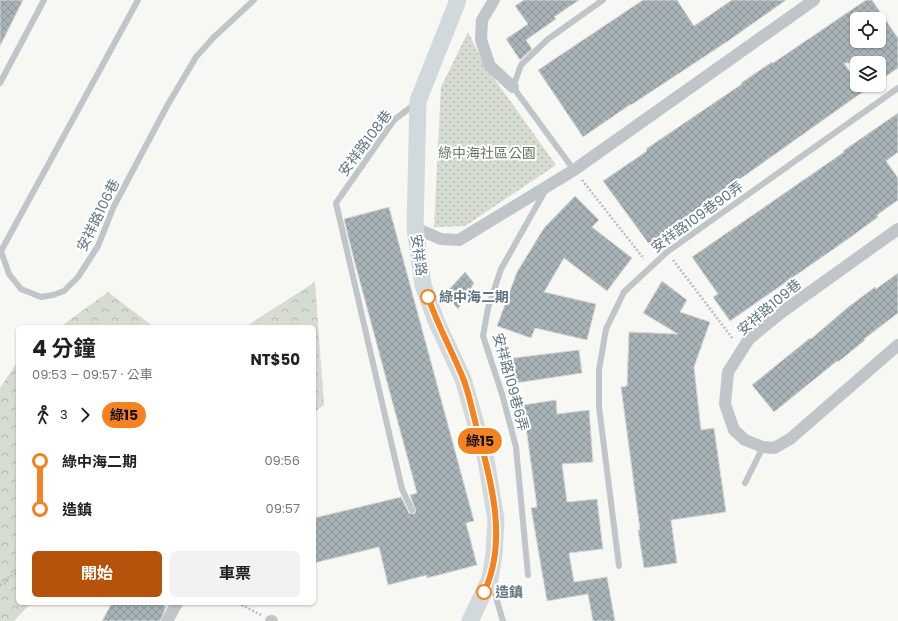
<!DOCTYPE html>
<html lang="zh-TW">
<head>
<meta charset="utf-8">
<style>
  :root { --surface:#fff; --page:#f2f2f2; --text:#202124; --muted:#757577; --accent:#b45309 }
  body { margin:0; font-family:Poppins,"Noto Sans TC",sans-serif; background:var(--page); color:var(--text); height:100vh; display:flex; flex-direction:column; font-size:15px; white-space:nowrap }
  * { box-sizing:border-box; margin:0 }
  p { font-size:13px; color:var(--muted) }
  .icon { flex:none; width:22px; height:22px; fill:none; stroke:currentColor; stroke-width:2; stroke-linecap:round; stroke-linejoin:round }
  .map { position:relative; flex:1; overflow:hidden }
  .sheet { position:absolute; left:16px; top:325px; width:300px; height:280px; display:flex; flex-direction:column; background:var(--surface); border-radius:6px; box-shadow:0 1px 3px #0004 }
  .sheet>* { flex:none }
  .badge { padding:0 8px; border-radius:13px; font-size:14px; line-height:26px }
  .fabs { position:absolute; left:850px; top:12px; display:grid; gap:8px }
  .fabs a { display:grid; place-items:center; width:36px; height:36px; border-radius:6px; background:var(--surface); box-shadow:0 1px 3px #0004; font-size:20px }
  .map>.badge { position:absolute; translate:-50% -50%; box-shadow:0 0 0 2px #fff }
  .legs { display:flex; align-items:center; gap:6px; height:44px; padding:0 16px; font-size:13px }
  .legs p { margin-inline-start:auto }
  .head { display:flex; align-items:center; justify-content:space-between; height:68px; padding:0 16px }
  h1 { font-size:22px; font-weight:700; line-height:30px }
  .cta { display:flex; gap:8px; margin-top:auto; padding:8px 16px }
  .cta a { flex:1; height:46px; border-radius:6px; background:var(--accent); color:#fff; font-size:16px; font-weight:700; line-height:46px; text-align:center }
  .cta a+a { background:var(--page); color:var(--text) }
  ul { padding:0 16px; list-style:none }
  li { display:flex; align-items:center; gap:14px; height:48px; font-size:15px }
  li i { display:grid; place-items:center; width:6px; height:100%; margin:0 5px; background:currentColor }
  li i::after { content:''; width:10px; height:10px; margin:-5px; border:3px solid; border-radius:50%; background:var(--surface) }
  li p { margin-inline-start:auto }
  li:first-child i { background:linear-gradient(#0000 50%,currentColor 0) }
  li:last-child i { background:linear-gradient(currentColor 50%,#0000 0) }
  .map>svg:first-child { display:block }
</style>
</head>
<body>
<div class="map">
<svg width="898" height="621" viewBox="0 0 898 621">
  <defs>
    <pattern id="forest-crowns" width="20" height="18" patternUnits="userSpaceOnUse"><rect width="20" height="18" fill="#d7dcd2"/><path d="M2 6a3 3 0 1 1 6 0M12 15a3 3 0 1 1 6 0" fill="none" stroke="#b2b7b0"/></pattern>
    <pattern id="park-dots" width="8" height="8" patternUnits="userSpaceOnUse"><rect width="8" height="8" fill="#d7dcd2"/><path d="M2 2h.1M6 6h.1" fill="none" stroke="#b2b7b0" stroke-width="1.8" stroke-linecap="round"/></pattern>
    <pattern id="building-cross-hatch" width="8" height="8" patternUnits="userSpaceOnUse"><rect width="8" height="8" fill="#a8b3b7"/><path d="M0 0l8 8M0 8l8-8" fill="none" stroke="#8c969a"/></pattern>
  </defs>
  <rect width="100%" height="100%" fill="#f7f7f3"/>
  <!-- forest -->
  <g fill="url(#forest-crowns)">
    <path d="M315 282 324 405 314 412V327H245Z"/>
    <path d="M108 292 154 327H60Z"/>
    <path d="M18 361V603H31L14 621H0V388Z"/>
  </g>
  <!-- park -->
  <path fill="url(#park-dots)" d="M468 32 485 66 556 165 465 226 434 227 441 87Z"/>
  <!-- building -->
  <g fill="url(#building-cross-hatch)" stroke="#d8d8d6" fill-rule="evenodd">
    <path d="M0 0H23L0 46Z"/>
    <path d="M524 0H579L554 17 556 19 526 40 532 49 520 60 506 39 528 24 515 6Z"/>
    <path d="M643 0H677L694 26 732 0H786L728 41 631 105V104L583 137 538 70Z"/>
    <path d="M866 0H872L898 38V68L879 81V63H844L857 82V85H859L864 91 740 179 739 178 649 244 603 181 647 151 646 149 742 84 741 83 772 62 773 63ZM857 19H879V41H857Z"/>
    <path d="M898 113V152L886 161 898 178V200L877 215 878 217 848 239 730 321 713 297 718 294 692 257 844 152 843 151Z"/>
    <path d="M575 196 599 220 592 227 632 258 607 291 564 258 544 292 596 304 587 340 535 328 531 338 497 326 517 272 544 228Z"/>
    <path d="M389 207 474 521 466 523 477 565 427 578V575L388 585 379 547 314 563V518L401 497 409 513 414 514 416 511 410 495 417 493 353 256 344 219Z"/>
    <path d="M465 272 474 283 458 309 445 294Z"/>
    <path d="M898 273V313L864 339 865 340 838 362 837 361 774 412 752 385 810 338 811 339 847 308 875 287 876 289Z"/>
    <path d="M662 281 687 300 680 312 710 322 694 367 701 430 714 428 726 512 671 520 677 563 644 568 638 530H640L621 387 627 386 629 332 678 334 643 313Z"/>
    <path d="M579 350 582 373 516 383 513 358Z"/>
    <path d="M556 400 557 414 589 410 593 462 562 464 567 502 597 499 603 549 569 553 574 582 607 577 615 621H593L588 594 547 601 531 508 537 507 523 405Z"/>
    <path d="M112 603H160L166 607 160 621H102Z"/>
  </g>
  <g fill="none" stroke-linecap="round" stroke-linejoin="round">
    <!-- path -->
    <g stroke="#b9bdbf" stroke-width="2.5" stroke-dasharray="2 2" stroke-linecap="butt">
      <path d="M582 180 644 259"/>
      <path d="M673 260 733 339"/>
      <path d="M0 585 6 583V579L18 572"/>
      <path d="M238 603 261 615"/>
    </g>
    <!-- lane -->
    <g stroke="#bfc5c8" stroke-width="6">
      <path d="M138 0 1 251 9 274 21 289 41 297 53 295 64 291 78 277 98 246 114 206 167 106 196 57 214 37 254 0"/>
      <path d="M0 83 44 0"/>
      <path d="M574 170 513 87 521 65 548 39 603 0"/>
      <path d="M745 483 763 447"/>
      <path d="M412 510 402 489 336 203 394 120 415 104"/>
      <path d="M619 566 599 407V370L606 329 624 292 667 252 898 88"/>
      <path d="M528 575 516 447 502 394 483 336 488 308 501 269 545 191"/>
      <path d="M492 584 503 621"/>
    </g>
    <!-- street -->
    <g stroke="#bfc5c8" stroke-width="12">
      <path d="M494 0 482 20 481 40 490 66 513 87"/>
      <path d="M415 228 441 239 459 240 574 170 814 0"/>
      <path d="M898 229 782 312 749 339 728 372 725 404 734 430 745 440 763 447 774 448 790 439 898 345"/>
      <path d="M167 621 177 603"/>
      <path d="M271 621H272"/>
    </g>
    <!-- secondary -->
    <path stroke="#d2d9dc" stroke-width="17" d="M458 0 418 101 415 228 423 285 437 323 463 379 486 460 496 520 494 554 490 579 470 621"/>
  </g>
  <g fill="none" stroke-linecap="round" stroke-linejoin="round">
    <defs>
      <path id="line-1" d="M428 297C438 326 452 351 463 378 469 393 472 410 476 425 490 477 509 540 484 592"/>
    </defs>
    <!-- line-1 casing -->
    <use href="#line-1" stroke="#fff" stroke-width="9"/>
    <!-- line-1 -->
    <use href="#line-1" stroke="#f58220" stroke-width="6"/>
  </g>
  <!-- markers -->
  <g fill="#fff" stroke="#f58220" stroke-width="2">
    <circle cx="428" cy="297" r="7"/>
    <circle cx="484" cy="592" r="7"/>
  </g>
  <g text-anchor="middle" stroke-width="4" stroke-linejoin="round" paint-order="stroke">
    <!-- street labels -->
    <g font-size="14" fill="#607680" stroke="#fff">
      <text transform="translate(365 143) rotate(-53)" y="5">安祥路108巷</text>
      <text transform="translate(98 215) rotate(-64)" y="5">安祥路106巷</text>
      <text transform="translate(697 217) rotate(-36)" y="5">安祥路109巷90弄</text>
      <text transform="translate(419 255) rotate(82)" y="5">安祥路</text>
      <text transform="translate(769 307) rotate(-40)" y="5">安祥路109巷</text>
      <text transform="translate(511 382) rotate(75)" y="5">安祥路109巷6弄</text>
    </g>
    <!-- park labels -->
    <g font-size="14" fill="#667860" stroke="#fff">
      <text x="487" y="158">綠中海社區公園</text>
    </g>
    <!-- stop labels -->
    <g font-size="14" font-weight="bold" fill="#607680" stroke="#fff" text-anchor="start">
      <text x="439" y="302">綠中海二期</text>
      <text x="495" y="597">造鎮</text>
    </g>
  </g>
</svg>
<div class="fabs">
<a><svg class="icon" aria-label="locate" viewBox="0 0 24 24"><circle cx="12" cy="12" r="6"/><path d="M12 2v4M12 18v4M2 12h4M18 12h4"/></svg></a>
<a><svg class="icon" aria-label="layers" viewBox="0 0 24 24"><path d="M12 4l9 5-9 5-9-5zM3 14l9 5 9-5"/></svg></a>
</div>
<b class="badge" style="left:480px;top:441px;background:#f58220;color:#111">綠15</b>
<section class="sheet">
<div class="head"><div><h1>4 分鐘</h1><p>09:53 – 09:57 · 公車</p></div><b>NT$50</b></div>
<div class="legs"><svg class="icon" aria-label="walk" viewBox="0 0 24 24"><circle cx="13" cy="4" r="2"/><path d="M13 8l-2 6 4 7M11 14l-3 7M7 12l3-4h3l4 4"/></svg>3<svg class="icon" aria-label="forward" viewBox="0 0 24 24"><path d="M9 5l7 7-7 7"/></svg><b class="badge" style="background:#f58220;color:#111">綠15</b></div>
<ul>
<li><i style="color:#f58220"></i><b>綠中海二期</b><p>09:56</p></li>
<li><i style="color:#f58220"></i><b>造鎮</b><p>09:57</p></li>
</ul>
<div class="cta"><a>開始</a><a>車票</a></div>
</section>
</div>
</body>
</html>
